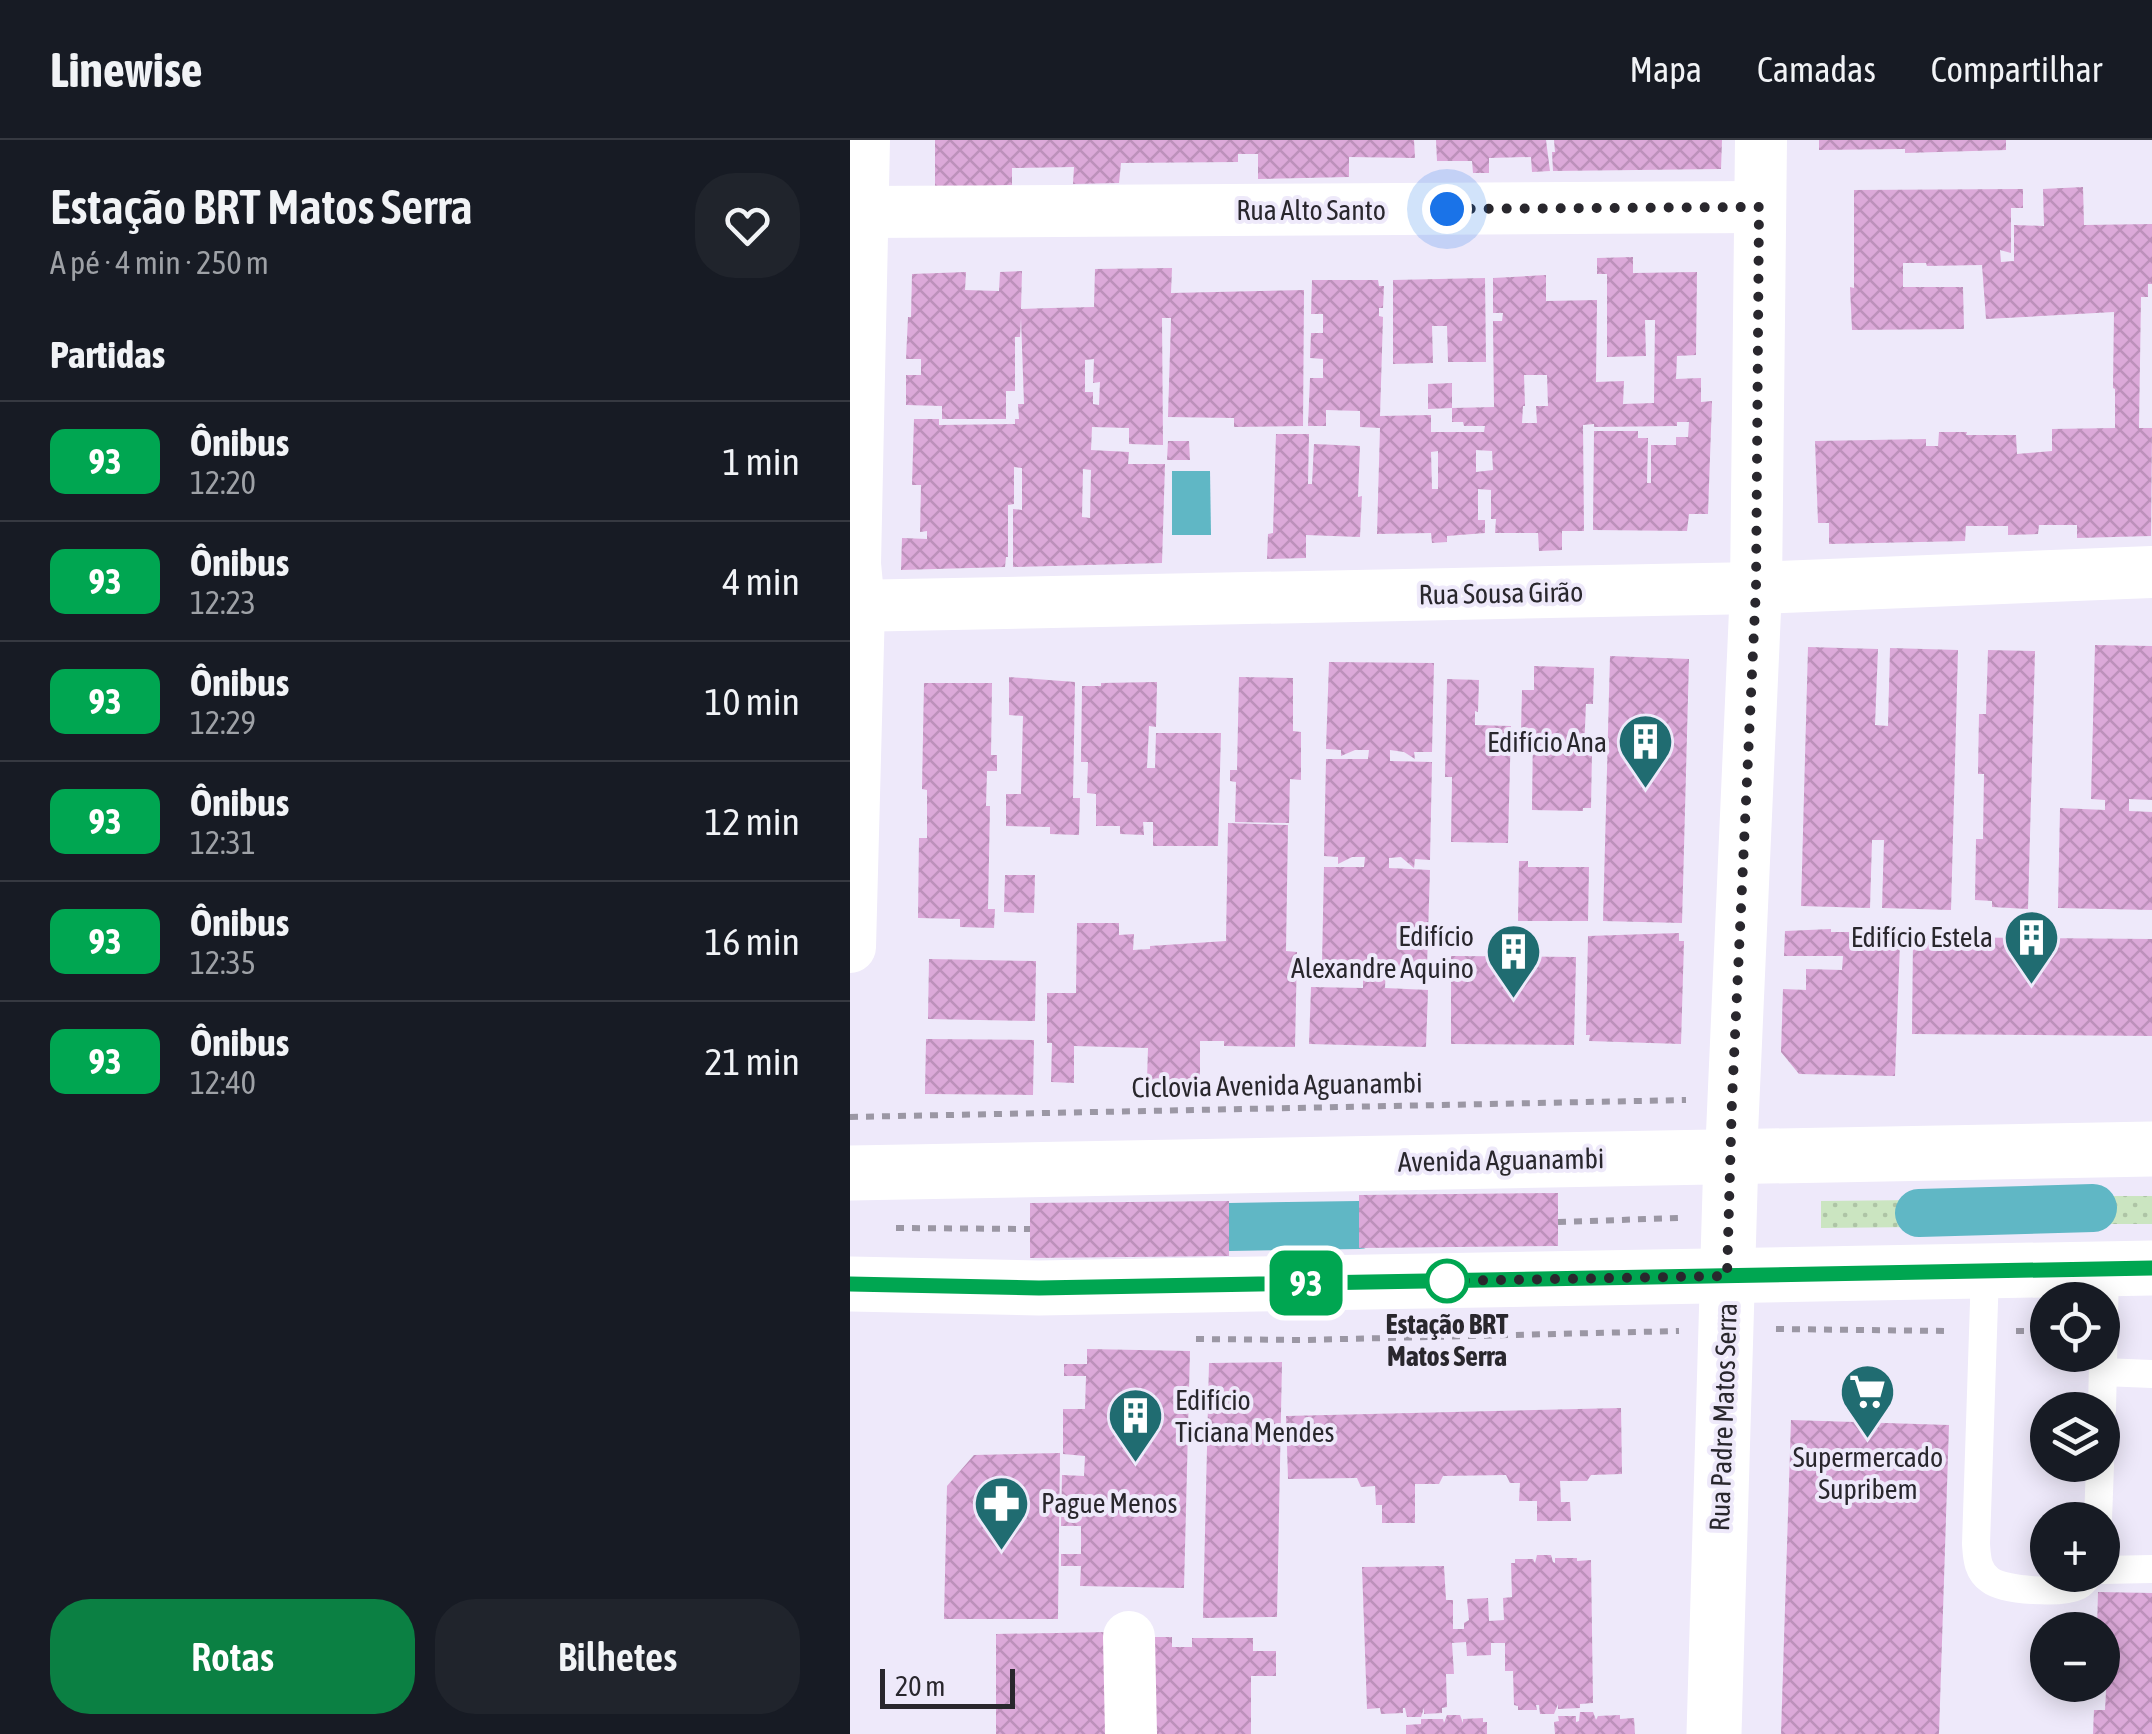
<!DOCTYPE html>
<html lang="pt">
<head>
<meta charset="utf-8">
<style>
  :root { --surface:#171b24; --page:#20242c; --text:#f1f3f6; --muted:#9ea1a6; --line:#363941; --accent:#0b8043 }
  body { margin:0; font-family:"Asap Condensed",sans-serif; background:var(--page); color:var(--text); height:100vh; display:flex; flex-direction:column; font-size:38px; white-space:nowrap }
  * { box-sizing:border-box; margin:0 }
  p { font-size:32px; color:var(--muted) }
  .icon { flex:none; width:55px; height:55px; fill:none; stroke:currentColor; stroke-width:2; stroke-linecap:round; stroke-linejoin:round }
  .map { position:relative; flex:1; overflow:hidden }
  .side { display:flex; flex-direction:column; background:var(--surface); width:850px }
  .side>* { flex:none }
  .badge { padding:0 20px; border-radius:15px; font-size:35px; line-height:65px }
  .buttons { position:absolute; left:1180px; top:1142px; display:grid; gap:20px }
  .buttons a { display:grid; place-items:center; width:90px; height:90px; border-radius:50%; background:var(--surface); box-shadow:0 5px 25px #0003; font-size:50px }
  .scale { position:absolute; left:30px; bottom:25px; width:135px; box-sizing:border-box; padding-left:10px; border:5px solid #29272d; border-top:0; font-size:28px; line-height:35px; white-space:nowrap; color:#29272d; -webkit-text-stroke:8px #eee9fa; paint-order:stroke }
  .you { position:absolute; width:50px; height:50px; margin:-25px; border:8px solid #fff; border-radius:50%; background:#1a73e8; box-shadow:0 0 0 15px #1a73e833 }
  .map>.badge { position:absolute; translate:-50% -50%; box-shadow:0 0 0 5px #fff }
  h2 { padding:0 50px; font-size:38px; line-height:90px }
  .round { display:grid; place-items:center; flex:none; width:105px; height:105px; border-radius:40px; background:var(--page) }
  .head { display:flex; align-items:center; justify-content:space-between; height:170px; padding:0 50px }
  h1 { font-size:48px; font-weight:600; line-height:75px }
  .action { display:flex; gap:20px; margin-top:auto; padding:20px 50px }
  .action a { flex:1; height:115px; border-radius:40px; background:var(--accent); color:#fff; font-size:40px; font-weight:600; line-height:115px; text-align:center }
  .action a+a { background:var(--page); color:var(--text) }
  ul { padding:0; list-style:none }
  li { display:flex; align-items:center; gap:30px; height:120px; padding:0 50px; border-top:2px solid var(--line) }
  li div { flex:1 }
  li b { display:block; font-size:38px }
  li em { font-style:normal }
  li .badge { min-width:110px; font-weight:700; text-align:center }
  header { display:flex; align-items:center; gap:60px; box-sizing:border-box; height:140px; padding:0 50px; background:var(--surface); border-bottom:2px solid var(--line) }
  header strong { font-size:48px }
  nav { display:flex; gap:55px; margin-inline-start:auto; font-size:35px }
  main { display:flex; flex:1; min-height:0 }
  .map>svg:first-child { display:block }
</style>
</head>
<body>
<header>
<strong>Linewise</strong>
<nav><a>Mapa</a><a>Camadas</a><a>Compartilhar</a></nav>
</header>
<main>
<section class="side">
<div class="head"><div><h1>Estação BRT Matos Serra</h1><p>A pé · 4 min · 250 m</p></div><a class="round"><svg class="icon" aria-label="heart" viewBox="0 0 24 24"><path d="M12 20l-8-8c-3-5 5-10 8-4 3-6 11-1 8 4z"/></svg></a></div>
<h2>Partidas</h2>
<ul>
<li><span class="badge" style="background:#00a651;color:#fff">93</span><div><b>Ônibus</b><p>12:20</p></div><em>1 min</em></li>
<li><span class="badge" style="background:#00a651;color:#fff">93</span><div><b>Ônibus</b><p>12:23</p></div><em>4 min</em></li>
<li><span class="badge" style="background:#00a651;color:#fff">93</span><div><b>Ônibus</b><p>12:29</p></div><em>10 min</em></li>
<li><span class="badge" style="background:#00a651;color:#fff">93</span><div><b>Ônibus</b><p>12:31</p></div><em>12 min</em></li>
<li><span class="badge" style="background:#00a651;color:#fff">93</span><div><b>Ônibus</b><p>12:35</p></div><em>16 min</em></li>
<li><span class="badge" style="background:#00a651;color:#fff">93</span><div><b>Ônibus</b><p>12:40</p></div><em>21 min</em></li>
</ul>
<div class="action"><a>Rotas</a><a>Bilhetes</a></div>
</section>
<div class="map">
<svg width="1302" height="1594" viewBox="0 0 1302 1594">
  <defs>
    <pattern id="grass-dots" width="8" height="8" patternUnits="userSpaceOnUse" patternTransform="scale(2.5)"><rect width="8" height="8" fill="#cbe5c1"/><path d="M2 2h.1M6 6h.1" fill="none" stroke="#aec4a6" stroke-width="1.8" stroke-linecap="round"/></pattern>
    <pattern id="building-cross-hatch" width="8" height="8" patternUnits="userSpaceOnUse" patternTransform="scale(2.5)"><rect width="8" height="8" fill="#dca9d9"/><path d="M0 0l8 8M0 8l8-8" fill="none" stroke="#bd91bb"/></pattern>
  </defs>
  <rect width="100%" height="100%" fill="#eee9fa"/>
  <!-- grass -->
  <g fill="url(#grass-dots)">
    <rect x="1243" y="1056" width="59" height="28"/>
    <path d="M1069 1060V1087L971 1088V1061Z"/>
  </g>
  <!-- water -->
  <path fill="#60b7c5" d="M322 331H360L361 395H322Z"/>
  <g fill="none" stroke-linecap="round" stroke-linejoin="round">
    <!-- canal -->
    <g stroke="#60b7c5" stroke-width="48">
      <path d="M1069 1073 1243 1068"/>
      <path d="M379 1087 509 1085"/>
    </g>
  </g>
  <!-- building -->
  <g fill="url(#building-cross-hatch)" fill-rule="evenodd">
    <path d="M85 0H564L565 18 499 17V37L408 39V14H388V22L271 23 269 43 223 44 224 27 162 28V45L85 48Z"/>
    <path d="M586 0H696L700 31 682 32 681 17 639 18V33H623L622 21H587Z"/>
    <path d="M704 0H872L871 29 703 31 702 12H705Z"/>
    <path d="M969 0H1156V10L1055 13V9L969 10Z"/>
    <path d="M1233 47 1234 85 1302 84V144H1298V157H1291L1289 288H1302L1301 396 1227 398V385H1189L1188 394 1158 395V386H1116L1115 401 979 404V383H968L965 301 1076 299V306H1088L1089 292H1117L1116 295H1166L1167 314 1202 311V289L1265 288V249L1263 248 1264 172 1136 179 1132 125 1077 126 1076 123H1053V147H1113L1114 189 1002 190 1000 147 1004 148V50L1173 49V68H1161V113L1150 110 1151 122 1164 121V85L1194 86 1193 49Z"/>
    <path d="M783 117V133L847 132 846 215 827 216 826 239 851 238V262L862 261 858 374H839L837 391 743 390 744 291H788V298H798L797 343H801V305H826V297H838L839 282H827V286L744 287V284L733 285 734 391H712V410L689 411 688 393H645L646 379H641V350L628 349V380H635V393L597 396V402L582 403 581 393 527 394 530 288 510 287V271L476 270V286H458L460 238H473V219L460 218 461 193H473V174H461L462 140H528L529 146H534L533 168H529V176L533 177 530 276 581 275V292H634L635 286H614L613 282H602V268L578 269V244L602 243V268L644 267 643 181H652L653 173H643V138L696 135V161L747 160 746 242 774 241 773 264 804 263 805 180H795L796 216 757 217V134H747V118ZM674 235H697L698 266H686L687 283H672L673 266H675ZM626 310 642 311 643 330 626 332ZM588 311V349H582L581 312Z"/>
    <path d="M322 128 321 153 454 150 453 286 384 287V278L318 277 321 178H312L313 305 279 304V288L242 287 241 310 279 312 278 324H315L312 423 163 427V369L172 370V328L164 327V364L158 365V417H156L155 427 51 430 52 398 77 399V391L70 392 71 345H62L64 279H89V285L165 284V279H169L168 264H174L171 178 170 197H165V251H156V279H92V266L56 265V235H71V219H56L58 177H61L62 134 116 132 115 150 149 151 150 132 172 131 171 169 201 168 244 167 245 129ZM244 219 243 243 250 242 249 265 243 264V252H235V220ZM233 329 241 330 240 378 232 377Z"/>
    <path d="M635 138 636 222H598L597 186H582L583 223 543 224V140Z"/>
    <path d="M426 294H459L458 344H462L464 304 510 306 508 357 512 356 510 397 456 395V418L417 419 418 394 423 393Z"/>
    <path d="M318 301H339L340 320H317Z"/>
    <path d="M1245 505 1302 506V660L1279 659V671L1302 672V770L1208 768 1210 668 1255 670V660L1241 659Z"/>
    <path d="M958 507 1028 509 1025 585 1038 586 1040 508 1108 510 1101 770 1032 768 1034 700H1022L1020 768 951 766Z"/>
    <path d="M1138 510 1185 511 1178 769 1142 767V761L1125 760 1126 699H1133L1134 634H1128L1129 574H1136Z"/>
    <path d="M760 516 839 519 832 783 753 781Z"/>
    <path d="M479 522 584 523 582 612H564L565 619 554 612 540 610V621L582 622 580 720 565 719 564 728 551 717 539 718V728L580 730 577 827H562L561 836 546 824 536 826 535 848 578 850 576 907 459 904 461 847 513 848V826L501 825 486 834V824H472L474 727H514L515 717H502L488 724V717L474 716 476 619H518L519 610H505L491 616V610L476 609Z"/>
    <path d="M684 526 744 528 743 564H736L734 610 742 609 741 668H733V671L682 670 683 590H671L672 550H684Z"/>
    <path d="M159 537 225 542 223 658H230L229 695 200 694V687L156 686V654H171L173 576 159 575Z"/>
    <path d="M389 537 443 538V591L451 592V640L440 639 439 683 385 682 386 642 380 641V630H387Z"/>
    <path d="M597 539 629 540 628 572 625 571V585L661 586 658 703 601 702 602 637H595Z"/>
    <path d="M307 542 306 587 299 586 297 628H305L306 593H371L368 706H303V682H293L294 695 270 694V686H246V654L237 653 238 622H231L232 546H251V543Z"/>
    <path d="M74 543H142L141 615H147V631H137L136 666H140L138 769H145L144 788 110 787V779L68 778 69 698H77V650L72 649Z"/>
    <path d="M378 683 438 685 436 811 447 812 445 907 374 906V901H350V940H297L298 908 224 906V943L201 942 202 903H197V853H226L227 783H269V795L284 794 283 810 300 809V806L376 801Z"/>
    <path d="M669 721H678V727H739L738 781H668Z"/>
    <path d="M155 735H185L184 773 154 772Z"/>
    <path d="M981 789V792H1010L1009 803 1050 804 1045 936 949 934 931 912 933 849 956 850V829L992 830 993 816H934L935 791Z"/>
    <path d="M829 793V801H834L831 904 739 901 740 895H736L738 796Z"/>
    <path d="M1063 797 1302 799V896L1062 894Z"/>
    <path d="M601 816 726 817 724 905 601 904Z"/>
    <path d="M79 819 186 821 185 881 78 879Z"/>
    <path d="M76 899 184 900 183 955 75 954Z"/>
    <path d="M708 1053V1106L509 1108V1055Z"/>
    <path d="M379 1061V1116L180 1118V1063Z"/>
    <path d="M237 1209 340 1211 334 1448 230 1446 231 1426H211V1414H231V1386H211L212 1335 234 1336 235 1316 213 1314V1269H235L236 1236H214V1224H237Z"/>
    <path d="M432 1222 427 1477 353 1478 359 1223Z"/>
    <path d="M771 1268 772 1334 741 1335 737 1341H710L711 1362H720L721 1381H687V1361H669L670 1343H660L656 1335 593 1336 589 1344H565V1383H532V1365H526L525 1346 511 1347 507 1338 438 1339 436 1276Z"/>
    <path d="M941 1280 1099 1285 1089 1594H931Z"/>
    <path d="M210 1313 208 1479H94L97 1346 124 1315Z"/>
    <path d="M687 1415H701L703 1422 705 1423V1418H727V1421L741 1420 743 1563 730 1564V1568L708 1569V1564L704 1574H690L689 1565H686L687 1570H668V1566L664 1565 663 1531H655V1503H641V1515L617 1516 616 1502 602 1503 604 1534H596L597 1567 592 1568V1573L574 1574V1568L571 1577H557L555 1568H553V1573L531 1574 530 1568 517 1569 512 1427 594 1426 596 1460H603V1489H614V1483L619 1480 617 1459 638 1458 639 1481 654 1480 653 1458 662 1457 661 1423H665V1419H683L685 1423Z"/>
    <path d="M1248 1452 1302 1453V1594H1243L1244 1570H1255L1257 1533 1260 1532V1526L1252 1525V1490H1247Z"/>
    <path d="M260 1492 258 1594H146V1494Z"/>
    <path d="M300 1497H322V1507H342V1498H403V1511H426V1536H401V1594H298Z"/>
    <path d="M730 1572H743L746 1580 748 1576 770 1575V1579L784 1578 785 1594H705L704 1582 709 1581 708 1576H726V1582L729 1581Z"/>
    <path d="M597 1575H610L613 1583V1579L633 1578V1582H637V1594H556V1585L571 1584V1579H593L594 1583Z"/>
  </g>
  <g fill="none" stroke-linecap="round" stroke-linejoin="round">
    <!-- path -->
    <g stroke="#9b97a4" stroke-width="6" stroke-dasharray="8 8" stroke-linecap="butt">
      <path d="M0 977 836 960"/>
      <path d="M708 1082 829 1078"/>
      <path d="M46 1088 180 1089"/>
      <path d="M926 1189 1099 1191"/>
      <path d="M1166 1191H1198"/>
      <path d="M346 1199 453 1200 829 1191"/>
    </g>
    <!-- service -->
    <g stroke="#fff" stroke-width="28">
      <path d="M1135 1132 1126 1404C1127 1417 1127 1431 1140 1440 1154 1451 1212 1454 1228 1446 1232 1444 1236 1439 1239 1435"/>
      <path d="M1253 1232 1302 1234"/>
      <path d="M1252 1270 1255 1129"/>
      <path d="M1248 1380 1250 1325"/>
      <path d="M1252 1430 1302 1429"/>
    </g>
    <!-- minor -->
    <g stroke="#fff" stroke-width="52">
      <path d="M12 72 909 67"/>
      <path d="M0 466 906 448 1302 432"/>
      <path d="M0 807 9 466 5 424 14 0"/>
      <path d="M881 1016 906 448 911 0"/>
      <path d="M279 1497 281 1594"/>
    </g>
    <!-- tertiary -->
    <path stroke="#fff" stroke-width="55" d="M864 1594 881 1016"/>
    <!-- primary -->
    <g stroke="#fff" stroke-width="55">
      <path d="M0 1033 1302 1009"/>
      <path d="M0 1144 189 1148 1302 1128"/>
    </g>
  </g>
  <g fill="none" stroke-linecap="round" stroke-linejoin="round">
    <defs>
      <path id="line" d="M0 1144 189 1148 1302 1128"/>
    </defs>
    <!-- line casing -->
    <use href="#line" stroke="#fff" stroke-width="22"/>
    <!-- line -->
    <use href="#line" stroke="#00a651" stroke-width="15"/>
    <!-- walk -->
    <path stroke="#29272d" stroke-width="10" stroke-dasharray="0 18" d="M597 1141 877 1136 882 960 906 448 909 67 597 69"/>
  </g>
  <!-- icons -->
  <defs>
    <symbol id="building-pin" viewBox="-11 -11 22 30"><path d="M0 17L-7.5 6A9.5 9.5 0 1 1 7.5 6Z" fill="#206c71" stroke="#eee9fa"/><path d="M-4-6H4V6H1V3H-1V6H-4ZM-2.5-4.3h1.7v1.8h-1.7ZM.8-4.3h1.7v1.8H.8ZM-2.5-1h1.7V.8h-1.7ZM.8-1h1.7V.8H.8Z" fill="#fff"/></symbol>
    <symbol id="supermarket-pin" viewBox="-11 -11 22 30"><path d="M0 17L-7.5 6A9.5 9.5 0 1 1 7.5 6Z" fill="#206c71" stroke="#eee9fa"/><path d="M-6-5.5h2.5l.6 2H6L4.5 2H-2.5L-4.4-4H-6ZM-1.5 3.2a1.3 1.3 0 1 0 .1 0ZM3 3.2a1.3 1.3 0 1 0 .1 0Z" fill="#fff"/></symbol>
    <symbol id="pharmacy-pin" viewBox="-11 -11 22 30"><path d="M0 17L-7.5 6A9.5 9.5 0 1 1 7.5 6Z" fill="#206c71" stroke="#eee9fa"/><path d="M-2-6h4v4h4v4h-4v4h-4v-4h-4v-4h4Z" fill="#fff"/></symbol>
  </defs>
  <g fill-rule="evenodd">
    <use href="#building-pin" x="764" y="570" width="63" height="86"/>
    <use href="#building-pin" x="1150" y="766" width="63" height="86"/>
    <use href="#building-pin" x="632" y="780" width="63" height="86"/>
    <use href="#supermarket-pin" x="986" y="1220" width="63" height="86"/>
    <use href="#building-pin" x="254" y="1244" width="63" height="86"/>
    <use href="#pharmacy-pin" x="120" y="1332" width="63" height="86"/>
  </g>
  <!-- markers -->
  <circle fill="#fff" stroke="#00a651" stroke-width="5" cx="597" cy="1141" r="20"/>
  <g text-anchor="middle" stroke-width="8" stroke-linejoin="round" paint-order="stroke">
    <!-- street labels -->
    <g font-size="28" fill="#29272d" stroke="#eee9fa">
      <text x="461" y="80">Rua Alto Santo</text>
      <text transform="translate(651 453) rotate(-1)" y="10">Rua Sousa Girão</text>
      <text transform="translate(427 945) rotate(-1)" y="10">Ciclovia Avenida Aguanambi</text>
      <text transform="translate(651 1020) rotate(-1)" y="10">Avenida Aguanambi</text>
      <text transform="translate(873 1277) rotate(-88)" y="10">Rua Padre Matos Serra</text>
    </g>
    <!-- poi labels -->
    <g font-size="28" fill="#29272d" stroke="#eee9fa" text-anchor="end">
      <text x="757" y="612">Edifício Ana</text>
      <text x="624" y="806">Edifício<tspan x="624" dy="32">Alexandre Aquino</tspan></text>
      <text x="1143" y="807">Edifício Estela</text>
      <text x="325" y="1270" text-anchor="start">Edifício<tspan x="325" dy="32">Ticiana Mendes</tspan></text>
      <text x="1018" y="1327" text-anchor="middle">Supermercado<tspan x="1018" dy="32">Supribem</tspan></text>
      <text x="191" y="1373" text-anchor="start">Pague Menos</text>
    </g>
    <!-- stop labels -->
    <g font-size="28" font-weight="bold" fill="#29272d" stroke="#eee9fa">
      <text x="597" y="1194">Estação BRT<tspan x="597" dy="32">Matos Serra</tspan></text>
    </g>
  </g>
</svg>
<div class="buttons">
<a><svg class="icon" aria-label="locate" viewBox="0 0 24 24"><circle cx="12" cy="12" r="6"/><path d="M12 2v4M12 18v4M2 12h4M18 12h4"/></svg></a>
<a><svg class="icon" aria-label="layers" viewBox="0 0 24 24"><path d="M12 4l9 5-9 5-9-5zM3 14l9 5 9-5"/></svg></a>
<a>+</a>
<a>−</a>
</div>
<div class="scale">20 m</div>
<div class="you" style="left:597px;top:69px"></div>
<b class="badge" style="left:456px;top:1143px;background:#00a651;color:#fff">93</b>
</div>
</main>
</body>
</html>
